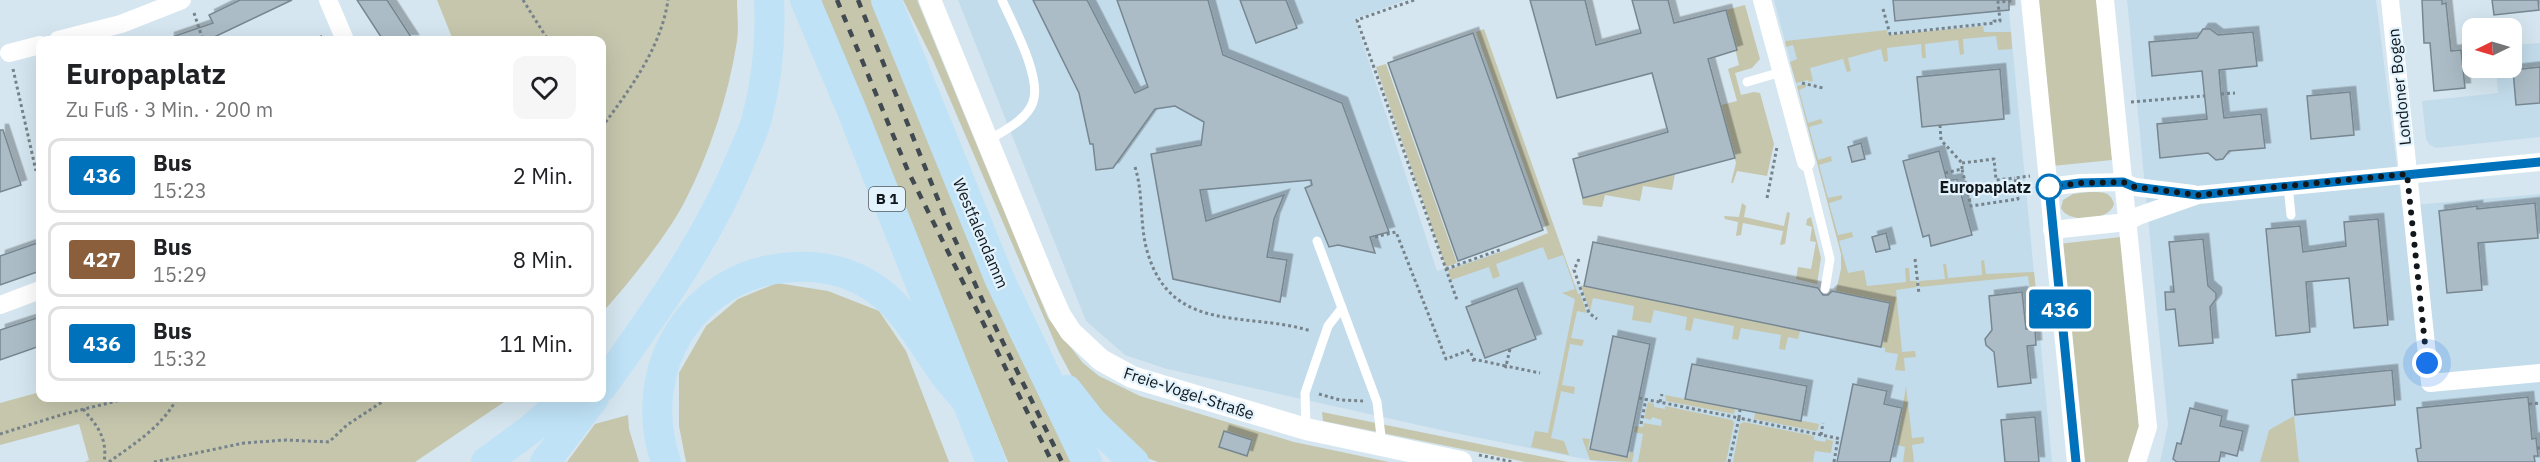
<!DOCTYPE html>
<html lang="de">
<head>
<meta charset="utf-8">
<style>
  :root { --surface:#fff; --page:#f6f6f6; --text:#202124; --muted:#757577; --line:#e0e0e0 }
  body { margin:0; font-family:"IBM Plex Sans",sans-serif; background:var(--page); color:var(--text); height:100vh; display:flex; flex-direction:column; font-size:22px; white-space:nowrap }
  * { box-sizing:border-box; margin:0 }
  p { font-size:20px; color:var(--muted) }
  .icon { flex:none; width:33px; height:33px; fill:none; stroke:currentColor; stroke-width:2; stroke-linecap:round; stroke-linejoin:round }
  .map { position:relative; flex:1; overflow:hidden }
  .sheet { position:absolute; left:36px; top:36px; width:570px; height:366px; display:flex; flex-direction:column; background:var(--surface); border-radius:12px; box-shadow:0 6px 24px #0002 }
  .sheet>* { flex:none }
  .badge { padding:0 12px; border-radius:4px; font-size:21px; line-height:39px }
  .needle { width:39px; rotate:265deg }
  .tools { position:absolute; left:2462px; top:18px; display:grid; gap:12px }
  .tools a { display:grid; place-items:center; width:60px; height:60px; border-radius:12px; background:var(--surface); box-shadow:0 6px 24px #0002; font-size:30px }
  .you { position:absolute; width:30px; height:30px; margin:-15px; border:4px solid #fff; border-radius:50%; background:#1a73e8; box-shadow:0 0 0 9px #1a73e833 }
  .map>.badge { position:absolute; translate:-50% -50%; box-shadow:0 0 0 3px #fff }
  .round { display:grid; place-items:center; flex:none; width:63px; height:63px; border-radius:12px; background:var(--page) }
  .headline { display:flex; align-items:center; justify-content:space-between; height:102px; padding:0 30px }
  h1 { font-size:28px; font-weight:700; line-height:45px }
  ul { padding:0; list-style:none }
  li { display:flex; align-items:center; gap:18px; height:75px; margin:0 12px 9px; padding:0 18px; border:3px solid var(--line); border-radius:12px }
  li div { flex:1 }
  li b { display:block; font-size:22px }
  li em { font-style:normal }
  li .badge { min-width:66px; font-weight:700; text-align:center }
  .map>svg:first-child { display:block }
</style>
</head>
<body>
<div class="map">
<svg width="2540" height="462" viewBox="0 0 2540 462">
  <defs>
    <filter id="shadow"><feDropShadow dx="5.5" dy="-5.5" stdDeviation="0" flood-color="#0004"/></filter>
  </defs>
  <rect width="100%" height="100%" fill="#d5e6f0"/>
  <!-- built -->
  <g fill="#c3dceb">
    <path d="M958 0H1406L1355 19 1437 271 1555 234 1574 284 1882 348 1891 302 1836 292 1841 269V254L1774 0H2008L2052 462H1599L1450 432 1167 369 1125 355 1086 321Z"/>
    <path d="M2127 0H2376L2402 206 2540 194V462H2299L2294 417 2269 430 2260 462H2160L2168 425Z"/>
    <path d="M2540 43V137L2436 148 2430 145 2426 139 2422 101 2498 93 2496 68H2511V45Z"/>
  </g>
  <!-- green -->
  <g fill="#c5c6ac">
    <path d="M437 0H737C737 13 739 28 737 41 728 97 710 153 684 203 666 237 628 284 602 313V40H453Z"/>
    <path d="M820 0H871L1009 334 1072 462H1008Z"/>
    <path d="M903 0H917L1048 318 1083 363 1099 376 1140 396 1294 442 1389 462H1158L1147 458 1076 384 1058 350 933 60Z"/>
    <path d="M2035 0H2097L2112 160 2052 166Z"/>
    <path d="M1745 5 1760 59 1752 68 1735 73 1741 95 1754 92 1760 93 1774 144 1767 176 1737 171 1733 183H1731L1736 163 1721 105 1737 101 1728 69 1739 65 1726 10Z"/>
    <path d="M1983 26 1984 32H2011L2012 49 1998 50 1996 36 1963 39 1964 54 1960 55 1958 40 1925 44 1926 58H1922L1921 44 1887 48 1888 61 1884 62 1881 49 1848 58 1851 71 1847 72 1843 59 1810 68 1813 81 1809 82 1808 80 1796 83 1790 62 1797 59 1793 45 1786 47 1785 41 1887 30 1888 35Z"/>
    <path d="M1484 29 1578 294H1580L1587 313 1577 311 1571 338 1584 340 1582 346 1570 344 1562 385 1575 387 1574 394 1561 391 1551 438 1564 441 1569 455 1531 447 1535 431 1548 433 1575 299 1562 293 1575 289 1563 255 1548 260 1543 247 1496 264 1500 276 1493 279 1489 267 1451 280 1448 270 1504 251 1548 233 1476 32Z"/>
    <path d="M1386 64 1457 263 1446 267 1376 67Z"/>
    <path d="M1806 84V87L1799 90 1808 123 1821 119 1823 123 1809 127 1818 160 1831 156 1832 161 1819 165 1828 198 1842 195V199L1829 203 1838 235 1852 232 1853 237 1839 241 1848 273 1864 270 1867 286 1906 282 1905 268H1909L1910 281H1917V287L1896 290 1902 352 1915 351 1916 357 1904 358 1905 371 1895 370 1898 354 1885 352V348L1881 347 1890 303 1836 292 1841 269V254L1797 86Z"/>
    <path d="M1675 174 1672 190 1643 186 1640 201 1605 195 1602 207 1583 205 1582 199Z"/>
    <path d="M2089 192C2101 192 2111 191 2114 204 2110 221 2068 224 2061 208L2063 200 2073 194Z"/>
    <path d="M1742 203 1746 206 1744 217 1784 226 1787 212 1790 213 1785 244 1780 245 1783 231 1743 223 1741 235 1736 236 1738 222 1725 219 1724 216 1739 217Z"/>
    <path d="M1811 217 1821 258 1817 284 1796 279 1798 267 1811 269 1816 242 1810 241 1812 227 1806 225 1807 219Z"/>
    <path d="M2121 237 2139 426 2129 462H2081L2058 244Z"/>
    <path d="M1984 260 1986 274 2034 272 2040 328 2030 329 2026 292 2030 291 2028 276 1920 287 1919 281 1945 279 1943 264H1946L1948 278 1982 275 1981 261Z"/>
    <path d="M777 283 828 291 879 311 906 351 949 462H686L679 426V373L706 326 738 299Z"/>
    <path d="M1581 286H1584L1800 331 1798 339 1788 337 1785 350 1779 349 1781 335 1741 328 1738 340 1732 339 1734 326 1694 318 1691 331 1685 330 1687 317 1654 310 1651 323 1632 320 1634 306 1593 298 1590 311Z"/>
    <path d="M1906 386 1912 438 1924 437V443L1912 445 1914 462H1903L1905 447 1897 445Z"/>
    <path d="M40 392V398H510L415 462H85L89 460 79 424 0 445V403Z"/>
    <path d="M1665 395 1735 409 1734 414 1666 401Z"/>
    <path d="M1648 402 1654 404V407L1665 409V406L1732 420 1734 423 1726 462H1638L1643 434 1634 432 1635 426 1643 427 1644 423 1661 426 1662 420 1652 417 1651 420 1644 418Z"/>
    <path d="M1322 412 1568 462H1525L1497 456 1323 421Z"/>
    <path d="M1755 412 1819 424 1818 429 1816 431 1754 419Z"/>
    <path d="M628 415 629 429 639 462H567L595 424Z"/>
    <path d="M2294 416 2299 462H2260L2269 430Z"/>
    <path d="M1744 422 1814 436V440L1825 442 1826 439 1833 441 1831 453 1815 451 1813 462H1733L1740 424Z"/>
    <path d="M1582 438 1590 439 1588 449 1628 458 1630 452 1634 453 1632 462 1590 460Z"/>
  </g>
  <!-- building -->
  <g fill="#abbcc6" stroke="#778791" stroke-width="1.5" filter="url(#shadow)">
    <path d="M240 0H292L208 40H169V38L213 23 209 15Z"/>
    <path d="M357 0H387L413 40H383Z"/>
    <path d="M1033 0H1087L1135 93 1148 87 1117 0H1208L1223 55 1342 103 1389 232 1370 237 1375 253 1338 245 1329 247 1305 188 1312 185 1311 180 1200 190 1206 221 1284 195 1274 219 1267 257 1287 260 1280 302 1173 279 1151 154 1201 145 1204 122 1175 106 1155 109 1113 168 1096 170 1093 144H1090L1079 93Z"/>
    <path d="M1240 0H1286L1297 28 1256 43Z"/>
    <path d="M1530 0H1585L1596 45 1641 33 1632 0H1668L1674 23 1726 10 1737 50 1708 59 1735 158 1583 198 1573 159 1668 132 1652 73 1557 98Z"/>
    <path d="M1893 0H2009V10L1895 21Z"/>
    <path d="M2422 0H2442V4L2446 3 2451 51 2461 50 2465 88 2434 91 2430 43H2424Z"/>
    <path d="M2492 0H2538L2539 10 2494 15Z"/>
    <path d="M2203 29H2210L2218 35 2253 32 2257 66 2219 70 2221 94 2224 118 2261 114 2265 148 2229 151 2223 159 2216 160 2208 153 2160 158 2157 124 2207 119 2202 71 2152 76 2149 42 2197 38Z"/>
    <path d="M1473 33 1543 230 1458 261 1388 63Z"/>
    <path d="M2540 67V103L2516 105 2513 70Z"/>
    <path d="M2000 69 2004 119 1922 127 1917 77Z"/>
    <path d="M2350 92 2354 135 2311 139 2307 96Z"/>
    <path d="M0 130H3L21 185 0 192Z"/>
    <path d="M1861 143 1865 159 1852 162 1848 147Z"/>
    <path d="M1939 151 1947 181 1957 179 1972 235 1931 246 1929 235 1923 237 1903 161Z"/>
    <path d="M2535 203 2538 238 2478 243 2482 290 2447 293 2439 211 2477 206V209Z"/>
    <path d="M2378 219 2388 325 2354 328 2349 278 2306 282 2310 332 2276 336 2266 229 2300 226 2303 252 2346 246 2344 222Z"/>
    <path d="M1886 233 1890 249 1876 252 1872 237Z"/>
    <path d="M2203 239 2208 286 2216 293V299L2210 307 2213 343 2179 346 2175 309 2166 310 2165 292H2174L2169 242Z"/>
    <path d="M40 242V271L0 285V256Z"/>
    <path d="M1593 242 1818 288 1823 295H1828L1832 291 1890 303 1881 347 1584 286Z"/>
    <path d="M1517 288 1536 339 1485 358 1466 307Z"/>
    <path d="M2022 292 2026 329H2035L2036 345 2027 346 2031 383 1998 387 1994 352 1986 345 1985 339 1992 330 1989 296Z"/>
    <path d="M40 317V346L0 360V330Z"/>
    <path d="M1613 336 1650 344 1627 457 1590 449Z"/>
    <path d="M1692 364 1807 386 1801 421 1685 399Z"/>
    <path d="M2392 370 2395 405 2295 415 2292 380Z"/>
    <path d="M1853 384 1887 391 1884 404 1902 408 1890 462H1837Z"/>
    <path d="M2528 397 2532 439 2536 438 2538 456H2534L2535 462H2418L2416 449 2421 448 2417 408Z"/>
    <path d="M2190 408 2222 416 2220 426 2243 431 2237 456 2221 452 2219 462H2177L2173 459 2177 443 2181 444Z"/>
    <path d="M2035 417 2039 462H2005L2001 420Z"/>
    <path d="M1224 431 1252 440 1247 456 1219 447Z"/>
  </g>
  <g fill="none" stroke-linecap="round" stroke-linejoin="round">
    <!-- path -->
    <g stroke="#77838a" stroke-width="3" stroke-dasharray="3 3" stroke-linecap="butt">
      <path d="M523 0 548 40"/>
      <path d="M1414 0 1357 20 1457 300"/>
      <path d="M1883 9 1890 34 1994 23V21H2000L1998 2 2012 1"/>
      <path d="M194 13 203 40"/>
      <path d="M314 40 323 36"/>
      <path d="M13 69 36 171"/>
      <path d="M1802 83 1823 88"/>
      <path d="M2221 94 2235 93"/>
      <path d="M2131 102 2204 96"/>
      <path d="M1940 125 1941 140 1962 163"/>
      <path d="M602 127C630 89 661 48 668 0"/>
      <path d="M1135 167C1144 195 1139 226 1148 254 1173 335 1248 311 1311 331"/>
      <path d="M1962 169V163L1994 159 1996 180 2015 178"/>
      <path d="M1945 173 1962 169 1971 206 2018 199 2015 178 2030 176"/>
      <path d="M1767 198 1777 147"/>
      <path d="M1375 237 1396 232 1446 359 1470 350"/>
      <path d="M1579 259 1574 270 1589 313 1597 319"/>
      <path d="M1915 259 1919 294"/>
      <path d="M1446 269 1502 249"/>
      <path d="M1471 353 1474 362"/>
      <path d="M1473 359 1506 366 1510 349"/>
      <path d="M1505 368 1506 366 1540 373"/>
      <path d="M1319 394 1340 400 1363 401"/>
      <path d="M1639 398 1739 418 1740 410"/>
      <path d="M1660 402 1662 394"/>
      <path d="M2529 404 2540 403"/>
      <path d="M83 409C97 425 108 439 104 462"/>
      <path d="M1641 424 1646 399"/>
      <path d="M0 434 64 414 129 398"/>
      <path d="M1821 435 1823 423"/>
      <path d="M2537 448H2540"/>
      <path d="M1479 455 1513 462"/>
      <path d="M109 462C134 444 163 426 177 398"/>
      <path d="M154 462 244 443 286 440 329 442 347 425 388 398"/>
      <path d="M1729 462 1739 418 1841 439"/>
      <path d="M1834 462 1838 438"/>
    </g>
    <!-- service -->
    <g stroke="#fff" stroke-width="9">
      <path d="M1747 82 1781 72"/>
      <path d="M987 141C1003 131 1027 120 1033 102 1042 77 1012 23 1002 0"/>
      <path d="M1806 162 1830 259 1825 289"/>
      <path d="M2288 186 2291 215"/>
      <path d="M1317 241 1377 402 1382 445"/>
      <path d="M1306 427 1305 393 1328 326 1342 308"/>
    </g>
    <!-- minor -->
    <g stroke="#fff" stroke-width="18">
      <path d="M328 0 345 40"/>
      <path d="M1762 0 1806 162"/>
      <path d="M2030 0 2076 462"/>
      <path d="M2105 0 2148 427 2137 462"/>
      <path d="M2390 0 2430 383 2540 373"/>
      <path d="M58 40 121 24 182 0"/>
      <path d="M9 53 40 45"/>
      <path d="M2049 187 2080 183 2123 182 2135 187 2193 194"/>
      <path d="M2052 230 2127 222 2138 216 2198 195 2540 162"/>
      <path d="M0 305 40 290"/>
    </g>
    <!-- tertiary -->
    <path stroke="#fff" stroke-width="22" d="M930 0 1044 279 1060 315 1071 332 1101 360 1132 377 1306 429 1461 462"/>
    <!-- trunk -->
    <g stroke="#bfe2f6" stroke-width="30">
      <path d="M805 0 850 106 991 462"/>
      <path d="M886 0 1000 280 1087 462"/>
      <path d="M602 387C654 314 708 240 742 156 747 144 754 131 757 118 767 80 771 39 769 0"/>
      <path d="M1067 390 1092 422 1134 462"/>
      <path d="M486 462 531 429 566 398"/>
      <path d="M545 462 594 398"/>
      <path d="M666 462C634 368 693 271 795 267 819 266 845 271 866 283 901 302 918 337 940 368 948 380 957 390 966 400"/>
    </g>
    <!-- rail -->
    <g stroke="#414a50" stroke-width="4.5" stroke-dasharray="8 8" stroke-linecap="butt">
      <path d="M837 0 908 171 1052 462"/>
      <path d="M858 0 947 222 986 308 1062 462"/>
    </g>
  </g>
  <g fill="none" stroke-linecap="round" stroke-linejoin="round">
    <defs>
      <path id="line" d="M2076 462 2049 187 2080 183 2123 182 2135 187 2198 195 2540 162"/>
    </defs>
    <!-- line casing -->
    <use href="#line" stroke="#fff" stroke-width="14"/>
    <!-- line -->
    <use href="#line" stroke="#0072bc" stroke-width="9"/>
    <!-- walk -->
    <path stroke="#11171b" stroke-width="6" stroke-dasharray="0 10.8" d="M2049 187 2080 183 2123 182 2135 187 2198 195 2407 174 2427 363"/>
  </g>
  <!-- markers -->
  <circle fill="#fff" stroke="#0072bc" stroke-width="3" cx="2049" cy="187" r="12"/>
  <g text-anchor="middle" stroke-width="4.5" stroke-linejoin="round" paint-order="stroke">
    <!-- shield labels -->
    <rect fill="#e2f3fe" stroke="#50595f" stroke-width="1.5" x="869" y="187" width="36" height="24" rx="4.5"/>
    <g font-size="15" font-weight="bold" fill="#11171b">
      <text x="887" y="204">B 1</text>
    </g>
    <!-- street labels -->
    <g font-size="16" fill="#11171b" stroke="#e2f3fe">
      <text transform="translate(2399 87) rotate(-96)" y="6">Londoner Bogen</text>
      <text transform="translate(981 233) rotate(67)" y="6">Westfalendamm</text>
      <text transform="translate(1189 393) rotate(18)" y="6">Freie-Vogel-Straße</text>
    </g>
    <!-- stop labels -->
    <g font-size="16" font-weight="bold" fill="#11171b" stroke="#e2f3fe" text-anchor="end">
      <text x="2031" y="193">Europaplatz</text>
    </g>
  </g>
</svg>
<div class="tools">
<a><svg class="needle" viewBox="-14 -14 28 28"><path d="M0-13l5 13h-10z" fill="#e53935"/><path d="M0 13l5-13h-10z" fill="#757577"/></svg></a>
</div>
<div class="you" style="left:2427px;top:363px"></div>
<b class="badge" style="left:2060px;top:309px;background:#0072bc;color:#fff">436</b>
<section class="sheet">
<div class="headline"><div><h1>Europaplatz</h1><p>Zu Fuß · 3 Min. · 200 m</p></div><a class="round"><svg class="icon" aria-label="heart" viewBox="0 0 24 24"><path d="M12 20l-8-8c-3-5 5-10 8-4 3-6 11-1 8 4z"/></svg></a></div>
<ul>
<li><span class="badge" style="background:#0072bc;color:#fff">436</span><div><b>Bus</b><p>15:23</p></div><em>2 Min.</em></li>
<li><span class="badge" style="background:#8b5e3c;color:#fff">427</span><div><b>Bus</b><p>15:29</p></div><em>8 Min.</em></li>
<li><span class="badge" style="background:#0072bc;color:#fff">436</span><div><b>Bus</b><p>15:32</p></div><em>11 Min.</em></li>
</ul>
</section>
</div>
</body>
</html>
